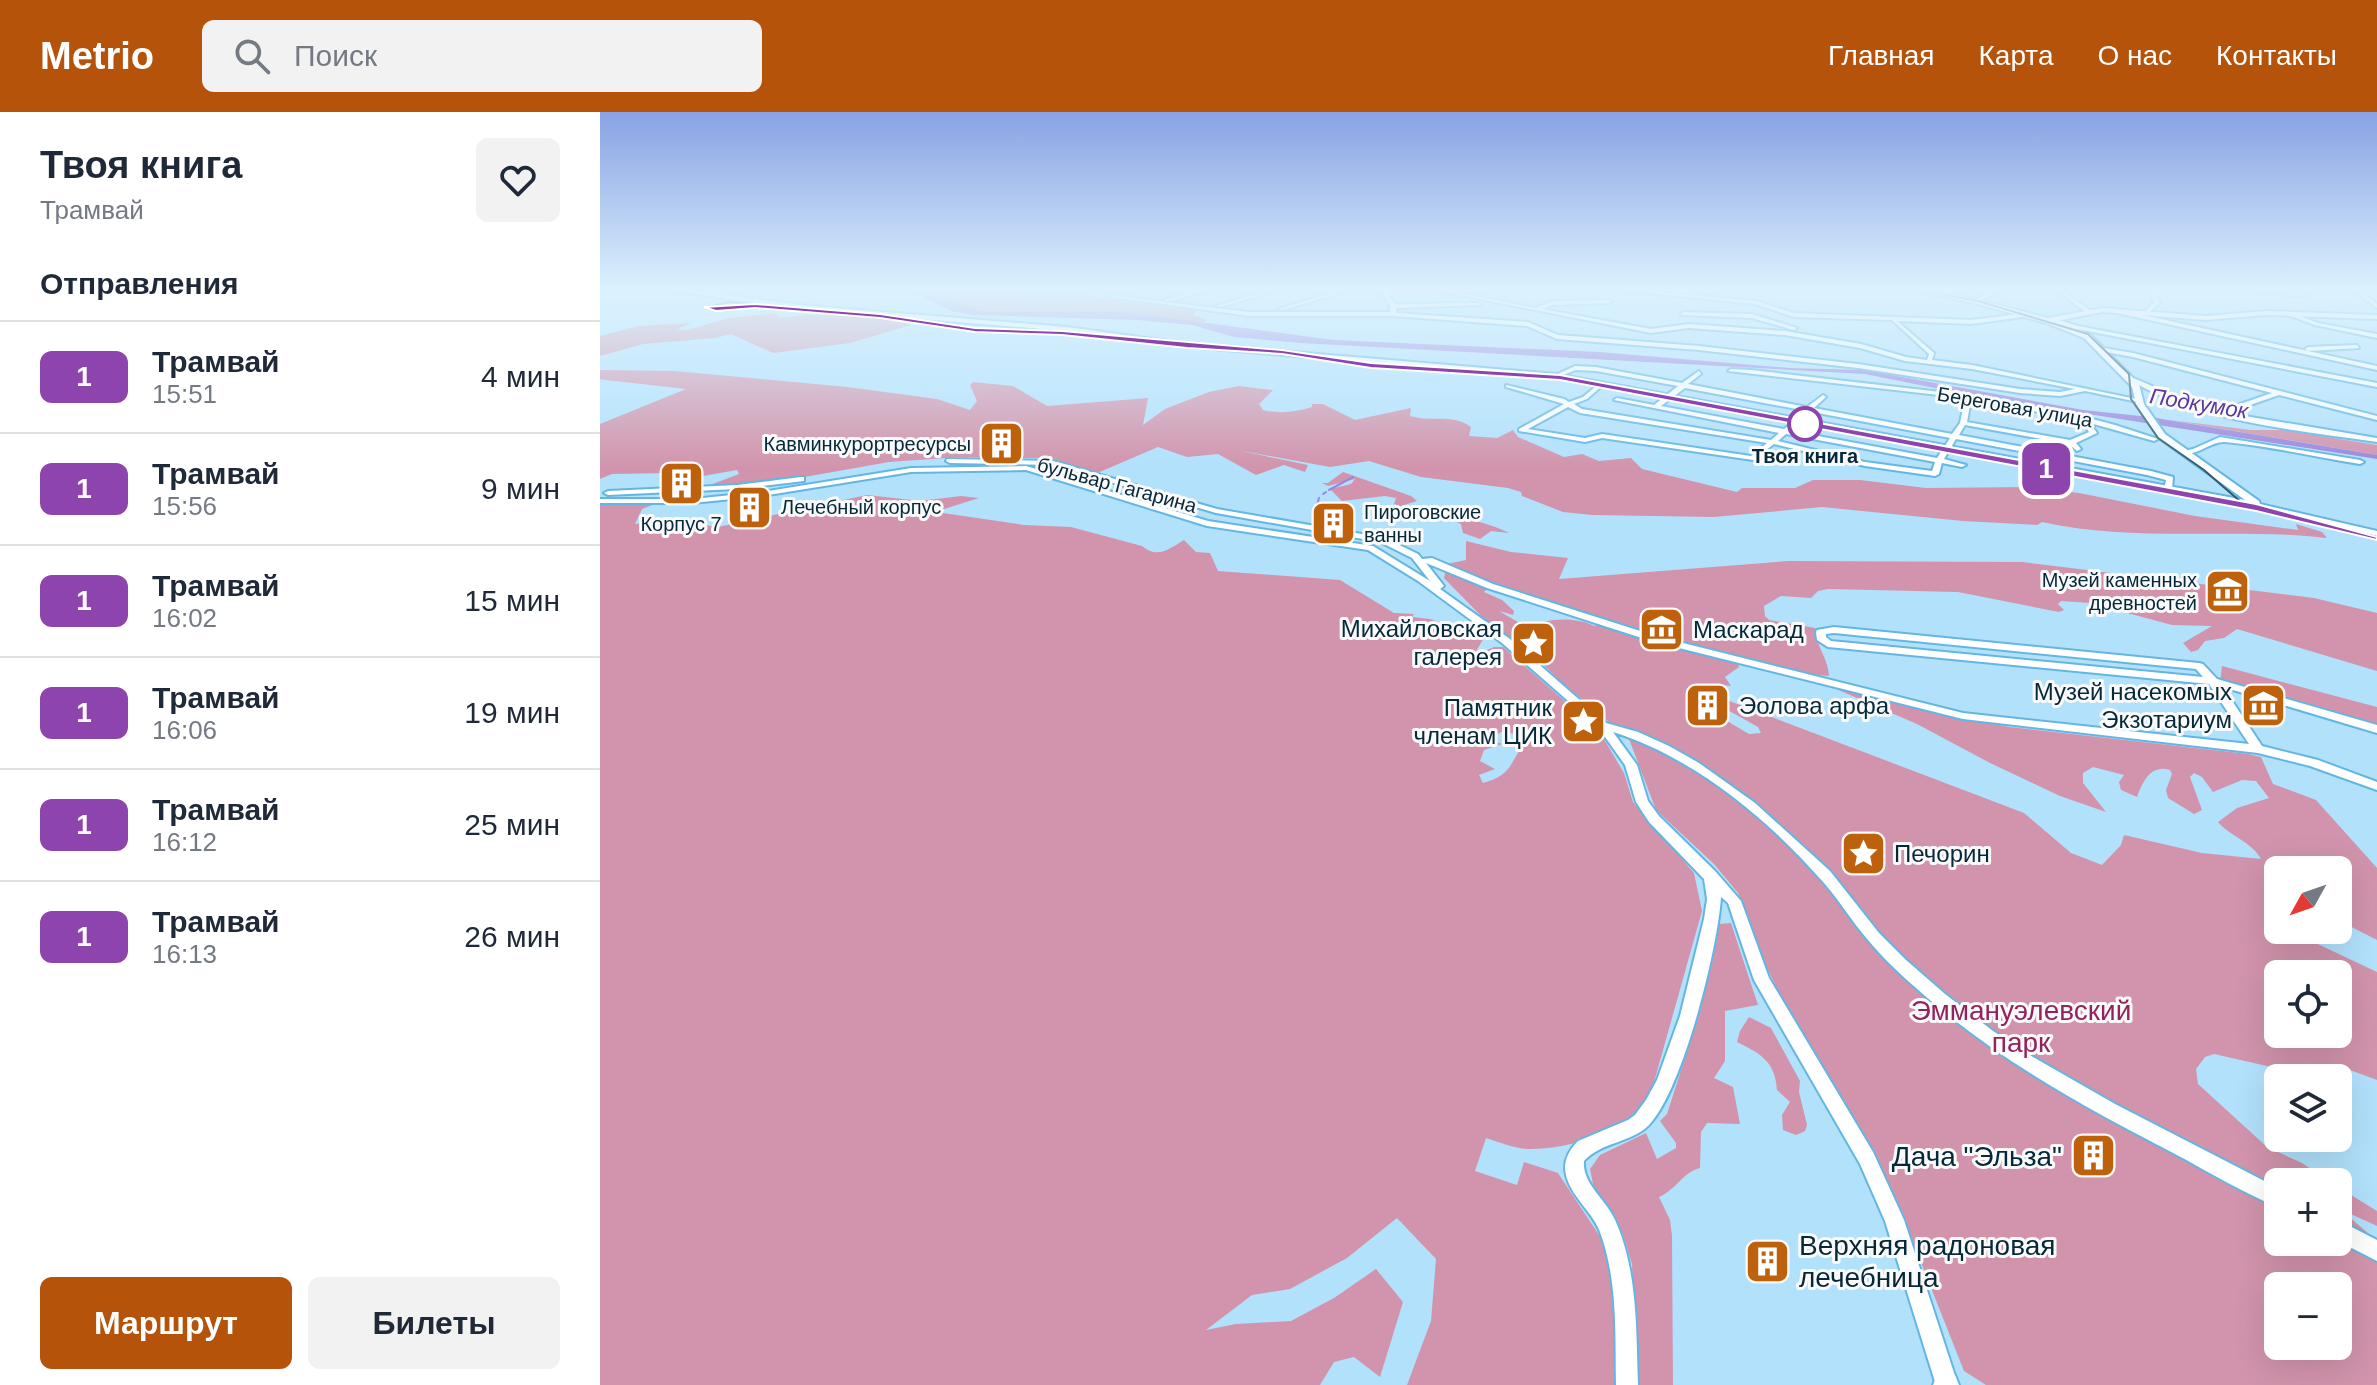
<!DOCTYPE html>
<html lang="ru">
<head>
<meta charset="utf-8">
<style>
  :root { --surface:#fff; --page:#f2f2f3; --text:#1f2937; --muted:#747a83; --line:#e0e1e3; --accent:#b45309 }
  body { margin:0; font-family:Helvetica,sans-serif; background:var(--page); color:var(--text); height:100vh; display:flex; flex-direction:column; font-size:30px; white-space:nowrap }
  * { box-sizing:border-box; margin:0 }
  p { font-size:26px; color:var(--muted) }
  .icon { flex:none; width:44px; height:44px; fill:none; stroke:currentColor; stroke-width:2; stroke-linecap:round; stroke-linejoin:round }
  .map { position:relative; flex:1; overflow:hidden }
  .side { display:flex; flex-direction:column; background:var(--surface); width:600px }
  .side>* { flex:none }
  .badge { padding:0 16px; border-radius:12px; font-size:28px; line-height:52px }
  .needle { width:52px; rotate:230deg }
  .buttons { position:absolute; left:1664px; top:744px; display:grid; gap:16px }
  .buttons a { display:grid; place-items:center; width:88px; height:88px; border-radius:12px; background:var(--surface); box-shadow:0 8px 32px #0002; font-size:40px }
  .map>.badge { position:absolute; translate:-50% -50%; box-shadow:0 0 0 4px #fff }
  h2 { padding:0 40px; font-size:30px; line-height:72px }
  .round { display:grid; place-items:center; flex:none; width:84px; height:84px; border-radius:12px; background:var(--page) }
  .overview { display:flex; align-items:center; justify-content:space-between; height:136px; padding:0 40px }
  h1 { font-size:38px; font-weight:700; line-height:60px }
  .primary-button { display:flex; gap:16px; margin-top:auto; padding:16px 40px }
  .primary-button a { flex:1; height:92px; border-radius:12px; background:var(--accent); color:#fff; font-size:32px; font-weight:700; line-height:92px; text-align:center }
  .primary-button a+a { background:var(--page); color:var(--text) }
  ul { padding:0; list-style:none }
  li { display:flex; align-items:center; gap:24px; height:112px; padding:0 40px; border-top:2px solid var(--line) }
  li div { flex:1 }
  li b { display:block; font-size:30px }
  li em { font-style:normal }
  li .badge { min-width:88px; font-weight:700; text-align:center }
  header { display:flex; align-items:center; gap:48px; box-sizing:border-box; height:112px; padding:0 40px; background:var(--accent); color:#fff }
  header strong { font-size:38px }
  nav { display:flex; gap:44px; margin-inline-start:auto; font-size:28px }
  .search { width:560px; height:72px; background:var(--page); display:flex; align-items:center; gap:20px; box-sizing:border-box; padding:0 28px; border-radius:12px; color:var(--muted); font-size:30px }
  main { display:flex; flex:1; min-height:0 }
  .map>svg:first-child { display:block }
</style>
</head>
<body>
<header>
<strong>Metrio</strong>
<div class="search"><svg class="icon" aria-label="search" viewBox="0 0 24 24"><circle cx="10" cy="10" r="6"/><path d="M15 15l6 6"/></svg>Поиск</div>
<nav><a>Главная</a><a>Карта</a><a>О нас</a><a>Контакты</a></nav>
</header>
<main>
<section class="side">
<div class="overview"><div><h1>Твоя книга</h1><p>Трамвай</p></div><a class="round"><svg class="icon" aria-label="heart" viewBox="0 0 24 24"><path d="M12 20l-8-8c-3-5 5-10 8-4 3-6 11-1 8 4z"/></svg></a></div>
<h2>Отправления</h2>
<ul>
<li><span class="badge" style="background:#8e44ad;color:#fff">1</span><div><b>Трамвай</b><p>15:51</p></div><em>4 мин</em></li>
<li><span class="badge" style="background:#8e44ad;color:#fff">1</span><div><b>Трамвай</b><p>15:56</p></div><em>9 мин</em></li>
<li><span class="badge" style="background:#8e44ad;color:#fff">1</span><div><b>Трамвай</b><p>16:02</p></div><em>15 мин</em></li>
<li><span class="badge" style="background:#8e44ad;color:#fff">1</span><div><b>Трамвай</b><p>16:06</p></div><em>19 мин</em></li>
<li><span class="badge" style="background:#8e44ad;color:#fff">1</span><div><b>Трамвай</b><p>16:12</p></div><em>25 мин</em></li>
<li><span class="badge" style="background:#8e44ad;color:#fff">1</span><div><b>Трамвай</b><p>16:13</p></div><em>26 мин</em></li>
</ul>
<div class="primary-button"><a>Маршрут</a><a>Билеты</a></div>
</section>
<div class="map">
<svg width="1777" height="1273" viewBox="0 0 1777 1273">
  <rect width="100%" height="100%" fill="#b2e1fc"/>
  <!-- green -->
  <g fill="#d194ac" fill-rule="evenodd">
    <path d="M331 178H432L599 197 593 203 608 208 601 211 526 200H388L368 196Z"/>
    <path d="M175 201 181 206C224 199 269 201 311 213L250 231 173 241 131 222 115 226 43 232 0 244V224L38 214 92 211 77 217 88 218 129 206Z"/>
    <path d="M0 258 75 259 247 275 337 287 370 298 377 289 370 273 373 270 413 274 447 294 548 286 543 313 565 297 609 280 639 274 673 278 659 292 663 298C679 302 696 300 712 295V292H723L755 308 811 296 810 304C834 311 851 301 871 315L869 324 897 326 913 318 918 325 964 345 982 342 999 349 1031 346 1042 357 1137 380 1142 376H1195L1213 368H1260L1326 376 1431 375 1479 381 1595 404 1698 418 1696 412 1722 420 1727 426C1633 415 1535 431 1442 410L1437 413 1363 409 1222 395 1114 405 992 403 963 400 922 384 921 380 908 376 821 365 769 349 730 355 637 338 708 353 705 360 684 353 656 363 618 342 587 345 558 335 495 362 444 346 360 345 289 350 182 369 102 376 139 362 137 358 86 367 69 361 12 362 0 367V312L86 277 6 268 0 267Z"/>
    <path d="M1570 308 1651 318H1683L1777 333V343Z"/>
    <path d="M743 360 811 384 817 389 801 394 794 392 796 386 785 384 742 389 730 377 751 372 755 367 728 374 722 371H728Z"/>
    <path d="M267 383 320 389 361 384 379 386 341 398 343 401 424 413 471 415 542 434C558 447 569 437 584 428L596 440 610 441 618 459 740 468 794 501 814 502 812 505 830 507 884 526 873 544 894 535H903L975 598 965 603 987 620 998 617 1024 661 1033 690 1094 761 1102 799 1049 988C1021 1021 972 1037 929 1037 915 1037 899 1030 886 1026L875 1059 917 1073 924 1050 958 1061 1003 1129 1012 1157 1018 1194 1019 1273H807L831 1209 836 1147 797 1106 747 1146 690 1177 652 1183 606 1218 636 1212 691 1209 734 1186 776 1157 803 1190 780 1265 754 1245 734 1250 720 1273H0V390H60L42 397 35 412 68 408 118 415ZM901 620 917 622 924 632C909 652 912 663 883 671L879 663 895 657 880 649 884 638 902 632 889 627Z"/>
    <path d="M856 403C874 409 892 412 909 421L891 419 880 427 863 421 861 412 848 406Z"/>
    <path d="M866 429 911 440 968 446 959 467 1188 449 1422 450 1714 486 1777 501V559L1637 517 1624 526 1605 529 1598 538 1591 540 1583 531 1612 514 1572 513 1490 491 1461 489 1458 492 1464 498 1459 500 1358 480 1228 477 1218 479 1211 486 1181 484 1164 494 1165 504 1169 508 1215 516C1216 535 1228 545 1229 564L1208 562 1135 544 1139 555 1125 565 1131 574 1116 572 1106 580 1424 701 1471 741 1502 753 1521 733 1524 723 1602 741 1661 747C1652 730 1631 725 1618 710L1637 696 1669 686 1656 669 1642 668 1613 680 1602 665 1594 661 1590 665 1602 698 1594 702 1568 686 1566 678 1572 662 1570 658C1551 652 1543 669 1537 685L1521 678 1519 670 1524 663 1493 655 1483 661V671L1506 700 1460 684 1390 651 1317 612 1220 570 1354 605 1410 615 1648 642 1661 645 1673 672 1716 688 1777 756V828L1738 808V758H1678V818H1688L1777 860V968L1742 955 1712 954 1689 959 1614 942 1605 945 1596 957 1598 972 1667 1035 1702 1051 1730 1070H1678V1130H1738V1075L1777 1099V1114L1740 1097 1777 1129V1273H1386L1364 1259 1295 1085 1286 1074 1261 1018 1203 931 1159 839 1138 781 1114 752 1056 698 1029 627 959 568 931 540 886 509 844 466 847 452 866 448ZM892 473 1000 512 994 514C978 505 943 505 930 517L899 499 913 503 914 499 902 488 884 480ZM1105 591H1115L1158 615 1161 621 1149 622 1103 595ZM1678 862H1738V922H1678ZM1678 1174H1738V1234H1678Z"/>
    <path d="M1622 554 1777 595V617L1620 571Z"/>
    <path d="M1131 811 1158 893 1125 899V949L1114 966 1133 975 1140 1012 1107 1011 1101 1020 1100 1056C1082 1061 1077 1077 1059 1085L1070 1108 1072 1124 1073 1273H1037L1032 1152 1022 1120 995 1082 990 1057 1000 1043 1046 1021 1057 1047 1076 1036V1031L1060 1009 1067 1002 1101 896 1118 812Z"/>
    <path d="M1149 905 1171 916 1200 969 1199 980 1207 1013 1205 1019 1196 1023 1183 1018 1182 1003 1190 990 1177 978C1175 949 1161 942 1137 930L1140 919Z"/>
  </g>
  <!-- water -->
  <path fill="#9b86dc" d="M310 178C346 178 355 196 388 200H526L734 228 999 240 1190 256 1264 258 1483 298 1550 305 1777 343V347L1379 285 1265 262 701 231 634 225 592 213 537 208 373 203 351 199Z"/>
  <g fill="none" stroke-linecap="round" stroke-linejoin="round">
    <!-- stream -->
    <g stroke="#9b86dc" stroke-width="2">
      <path d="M729 378 753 365"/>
      <path d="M723 382 726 380"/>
      <path d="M715 400 719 386"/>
    </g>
    <defs>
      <g id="minor">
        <path d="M599 178H608L567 190 564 188Z"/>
        <path d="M670 178H678L621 195 616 194Z"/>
        <path d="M742 178H750L683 198 678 197Z"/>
        <path d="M784 178H790L787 181 795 192 878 191 881 193 796 196V201L928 210 958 223 1099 234 1258 252 1420 277 1460 280 1475 277 1372 257 1305 249 1260 236 1185 223 1089 216 1051 221 834 178H845L936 196 952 189 1009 188 1011 191 953 193 942 197 1051 217 1089 212 1185 219 1261 232 1306 245 1327 248 1329 242 1292 208 1194 205 1155 192 1019 178H1039L1156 189 1194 201 1371 208 1428 201 1430 204 1371 212 1297 209 1334 241 1332 248 1372 253 1541 288 1538 290 1485 279 1460 284 1420 281 1258 256 1099 238 957 227 927 214 793 204H649L506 184 508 183 649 200H790V194L782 180Z"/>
        <path d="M1396 178H1403L1377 190 1372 189Z"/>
        <path d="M1457 178H1462L1492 200 1487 201Z"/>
        <path d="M1548 178H1553L1560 190 1547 203 1544 201 1554 190Z"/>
        <path d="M1645 178H1664L1710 184 1708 185Z"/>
        <path d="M1754 178H1759L1777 192V196Z"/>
        <path d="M1510 196 1777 254V258L1508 199Z"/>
        <path d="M1687 199 1718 211 1777 222V226L1715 213 1685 202Z"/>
        <path d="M1083 200 1152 202 1197 216 1194 218 1152 206 1081 203Z"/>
        <path d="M1453 206 1478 214 1777 271V275L1477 217 1451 209Z"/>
        <path d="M1757 233 1759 236 1708 239 1705 237 1708 235Z"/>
        <path d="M1503 236 1533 241 1777 304V308L1679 283 1627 301 1777 326V330C1693 318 1600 310 1526 266L1531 265 1592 291 1620 299 1672 281 1533 245 1501 239Z"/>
        <path d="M975 254 996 255 1082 271 1099 259 1101 262 1088 272 1207 295 1223 283 1226 285 1214 296 1352 322 1360 311 1365 286 1128 259 1131 257 1151 258 1384 285 1470 301 1515 313 1558 327 1554 329 1490 311 1497 321 1476 331 1481 337 1477 339 1469 332 1365 313 1359 323 1551 359 1573 365 1572 378 1568 380 1564 378 1566 368 1547 363 1356 327 1344 347 1366 353 1362 355 1342 351 1339 362 1335 364 1265 354 1174 332 1153 348 1002 326 985 330 919 319V317L964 292 906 275V273L964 287 969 290 983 285 1001 270 1004 272 1003 273 987 287 974 292 982 297 1171 328 1179 321 1014 288 1017 286 1054 293 1078 274 996 259 976 258 958 265 953 264ZM1085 276 1350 326 1337 346 1191 319 1201 309 1198 307 1184 317 1061 294ZM1371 287 1481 308 1489 320 1470 328 1367 310ZM968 295 980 301 1167 331 1151 344 1002 322 985 326 928 317ZM1186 322 1335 350 1332 359 1265 350 1178 329Z"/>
        <path d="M1620 325 1760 348 1764 350 1760 352C1717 345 1669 334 1625 330 1609 329 1596 347 1579 340L1593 337Z"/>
        <path d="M347 347 453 349 617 397 785 426 818 442 822 447 832 446 893 472 1059 525 1363 601 1649 632 1609 572 1228 535 1217 528 1216 520 1217 518 1234 515 1599 551 1603 552 1617 567 1777 613V621L1623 575 1662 634 1718 648 1777 670V678L1710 654 1658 641 1363 607 1051 529 887 476 826 451 844 474 840 477 910 527 1006 611 1038 620 1069 634 1099 651 1155 691 1230 759 1279 821 1306 848 1345 882 1393 919 1433 945 1515 992 1678 1076V1095C1643 1081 1609 1060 1575 1042 1484 995 1392 945 1315 875 1299 861 1282 845 1268 828 1252 810 1240 789 1224 771 1168 707 1095 646 1013 620L1037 653 1048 689 1059 704 1115 759 1141 789 1169 866 1273 1040 1304 1108 1358 1273H1336L1285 1109 1260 1052 1154 868 1128 791 1121 785C1118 836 1083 977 1049 1013 1031 1031 1001 1030 984 1049 982 1072 1006 1087 1015 1108 1038 1159 1036 1218 1038 1273H1016C1015 1222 1018 1169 1000 1120 992 1098 966 1081 965 1056 965 1045 971 1036 978 1029L1028 1008 1035 1003 1046 988 1057 968 1080 904 1104 807 1107 787 1104 767 1049 710 1036 690 1025 653 998 615 902 531 818 469 768 438 607 414 426 358 311 360 162 384 92 391H0V387H92L162 380 311 356 426 354 608 409 773 434 830 469 812 446 780 430 616 401 453 353 350 351 346 349ZM1234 521 1596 557 1603 565 1231 529 1226 525V522Z"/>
        <path d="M201 365H204V369L137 377 8 383 4 381 8 379 137 373Z"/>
        <path d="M1738 1108 1777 1128V1149L1738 1129Z"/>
      </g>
      <path id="tertiary" d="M1346 1259 1355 1263 1359 1273H1333L1337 1263Z"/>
      <path id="secondary" d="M66 178H86L200 193 467 215 576 230 956 262 1645 388 1559 326 1536 292 1532 275 1484 226 1446 211 1374 191 1312 178H1327L1375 187 1448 206 1502 196 1606 204 1667 199 1777 203V207L1667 203 1606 208 1502 200 1456 209 1490 222 1539 272 1544 292 1565 322 1659 389 1660 392 1777 419V425L1628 391 956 266 576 234 467 219 200 197Z"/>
    </defs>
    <!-- minor casing -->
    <use href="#minor" stroke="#64b6e2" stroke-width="4"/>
    <!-- tertiary casing -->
    <use href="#tertiary" stroke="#64b6e2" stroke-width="4"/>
    <!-- secondary casing -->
    <use href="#secondary" stroke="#64b6e2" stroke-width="4"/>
    <!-- minor -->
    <use href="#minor" fill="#fff" fill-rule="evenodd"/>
    <!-- tertiary -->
    <use href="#tertiary" fill="#fff" fill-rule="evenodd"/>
    <!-- secondary -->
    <use href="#secondary" fill="#fff" fill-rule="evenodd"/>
    <!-- tram -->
    <g stroke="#31586c" stroke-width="2">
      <path d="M1317 178 1378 189 1488 222 1529 262 1531 287 1558 326 1604 358 1642 391"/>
      <path d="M155 194 107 195 129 190 280 204 375 218 462 221 682 240 771 253 960 266 1656 395 1777 425"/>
    </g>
  </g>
  <!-- sky -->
  <linearGradient id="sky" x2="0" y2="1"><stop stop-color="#89a2e3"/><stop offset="0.5" stop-color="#dcf2fe"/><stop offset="1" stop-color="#dcf2fe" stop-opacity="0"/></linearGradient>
  <rect width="1777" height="356" fill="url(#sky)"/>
  <!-- line -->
  <path fill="#8e44ad" stroke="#fff" stroke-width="2" d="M155 192 280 202 375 216 462 219 682 238 771 251 960 263 1656 392 1777 425V428L1656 399 960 268 771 256 682 242 587 236 462 223 375 220 280 206 155 196 116 199 104 195Z"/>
  <!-- icons -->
  <defs>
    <symbol id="building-square" viewBox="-11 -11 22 22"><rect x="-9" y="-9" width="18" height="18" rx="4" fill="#bd610d" stroke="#fafafa"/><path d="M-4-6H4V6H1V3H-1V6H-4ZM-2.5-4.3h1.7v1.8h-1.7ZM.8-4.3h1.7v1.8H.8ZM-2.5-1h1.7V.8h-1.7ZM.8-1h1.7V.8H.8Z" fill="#fff"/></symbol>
    <symbol id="museum-square" viewBox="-11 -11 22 22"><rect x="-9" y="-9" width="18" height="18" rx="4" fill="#bd610d" stroke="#fafafa"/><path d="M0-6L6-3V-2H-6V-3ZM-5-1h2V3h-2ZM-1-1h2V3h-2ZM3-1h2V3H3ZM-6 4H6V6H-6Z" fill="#fff"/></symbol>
    <symbol id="sight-square" viewBox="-11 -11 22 22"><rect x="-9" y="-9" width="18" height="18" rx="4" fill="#bd610d" stroke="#fafafa"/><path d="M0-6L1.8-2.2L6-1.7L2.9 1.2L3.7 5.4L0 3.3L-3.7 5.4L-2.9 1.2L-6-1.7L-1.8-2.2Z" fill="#fff"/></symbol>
  </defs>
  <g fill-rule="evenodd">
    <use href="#building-square" x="376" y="306" width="51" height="51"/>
    <use href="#building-square" x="56" y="346" width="51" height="51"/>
    <use href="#building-square" x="124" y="370" width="51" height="51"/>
    <use href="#building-square" x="708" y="386" width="51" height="51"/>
    <use href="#museum-square" x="1602" y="454" width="51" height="51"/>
    <use href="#museum-square" x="1036" y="492" width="51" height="51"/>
    <use href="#sight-square" x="908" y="506" width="51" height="51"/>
    <use href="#building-square" x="1082" y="568" width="51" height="51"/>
    <use href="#museum-square" x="1638" y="568" width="51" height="51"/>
    <use href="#sight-square" x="958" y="584" width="51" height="51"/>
    <use href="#sight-square" x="1238" y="716" width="51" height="51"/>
    <use href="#building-square" x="1468" y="1018" width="51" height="51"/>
    <use href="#building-square" x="1142" y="1124" width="51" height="51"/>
  </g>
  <!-- markers -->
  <circle fill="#fff" stroke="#8e44ad" stroke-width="4" cx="1205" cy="312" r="16"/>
  <g text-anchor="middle" stroke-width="6" stroke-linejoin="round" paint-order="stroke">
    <!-- far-street labels -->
    <g font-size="20" fill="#05293b" stroke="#fafafa">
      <text transform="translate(1415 295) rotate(10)" y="7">Береговая улица</text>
      <text transform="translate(517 373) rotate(15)" y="7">бульвар Гагарина</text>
    </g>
    <!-- far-poi labels -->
    <g font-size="20" fill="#05293b" stroke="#fafafa" text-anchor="end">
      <text x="371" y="339">Кавминкурортресурсы</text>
      <text x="181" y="402" text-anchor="start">Лечебный корпус</text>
      <text x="764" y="407" text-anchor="start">Пироговские<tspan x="764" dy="23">ванны</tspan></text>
      <text x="81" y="419" text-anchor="middle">Корпус 7</text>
      <text x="1597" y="475">Музей каменных<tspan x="1597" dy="23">древностей</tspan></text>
    </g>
    <!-- far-stop labels -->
    <g font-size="20" font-weight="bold" fill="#05293b" stroke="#fafafa">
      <text x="1205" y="351">Твоя книга</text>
    </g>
    <!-- far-water labels -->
    <g font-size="22" font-style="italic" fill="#5a399e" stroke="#fafafa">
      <text transform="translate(1599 291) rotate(9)" y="8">Подкумок</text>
    </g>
    <!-- poi labels -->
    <g font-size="24" fill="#05293b" stroke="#fafafa" text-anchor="end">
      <text x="902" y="525">Михайловская<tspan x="902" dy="28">галерея</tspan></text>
      <text x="1093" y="526" text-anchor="start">Маскарад</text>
      <text x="1632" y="588">Музей насекомых<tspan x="1632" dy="28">Экзотариум</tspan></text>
      <text x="1139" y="602" text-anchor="start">Эолова арфа</text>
      <text x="952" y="604">Памятник<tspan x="952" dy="28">членам ЦИК</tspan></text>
      <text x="1294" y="750" text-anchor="start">Печорин</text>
    </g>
    <!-- near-park labels -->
    <g font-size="28" fill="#93235c" stroke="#fafafa">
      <text x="1421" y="908">Эммануэлевский<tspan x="1421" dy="32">парк</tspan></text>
    </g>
    <!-- near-poi labels -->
    <g font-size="28" fill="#05293b" stroke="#fafafa" text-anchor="end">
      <text x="1462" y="1054">Дача "Эльза"</text>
      <text x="1199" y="1143" text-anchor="start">Верхняя радоновая<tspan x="1199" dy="32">лечебница</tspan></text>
    </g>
  </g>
</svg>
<div class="buttons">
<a><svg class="needle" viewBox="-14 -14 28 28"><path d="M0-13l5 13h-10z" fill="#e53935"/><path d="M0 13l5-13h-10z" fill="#747a83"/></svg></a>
<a><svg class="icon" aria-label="locate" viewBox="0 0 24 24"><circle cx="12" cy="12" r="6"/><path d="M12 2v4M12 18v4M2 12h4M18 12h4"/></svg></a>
<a><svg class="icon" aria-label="layers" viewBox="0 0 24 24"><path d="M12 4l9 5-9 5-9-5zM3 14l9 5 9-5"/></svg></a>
<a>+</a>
<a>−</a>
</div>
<b class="badge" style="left:1446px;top:357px;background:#8e44ad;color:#fff">1</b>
</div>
</main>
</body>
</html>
